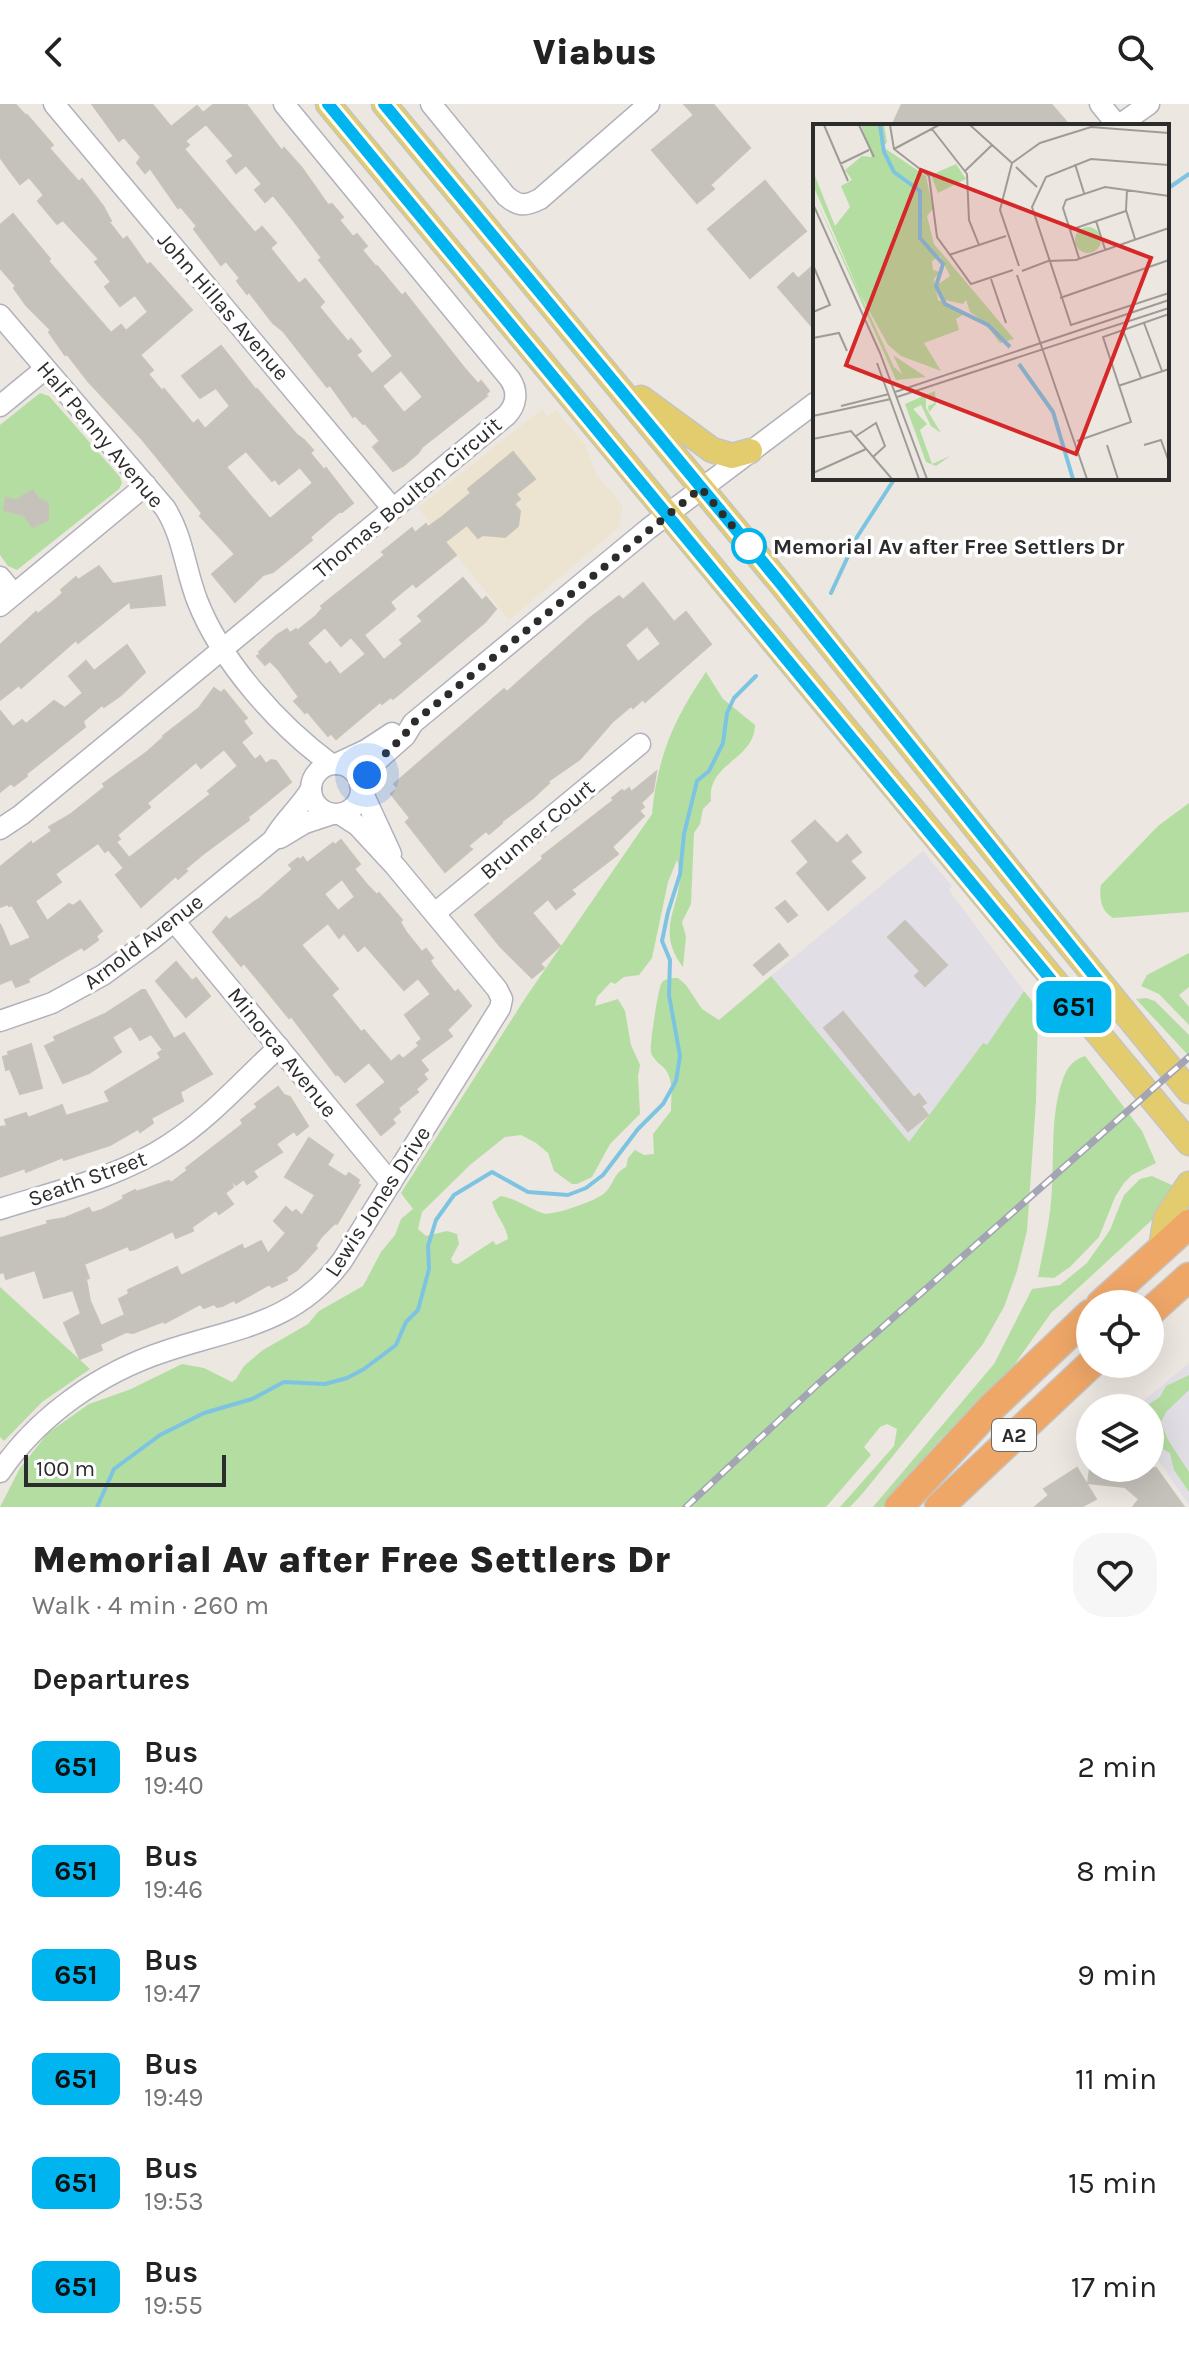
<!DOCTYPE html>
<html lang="en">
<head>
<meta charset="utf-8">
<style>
  :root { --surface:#fff; --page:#f6f6f6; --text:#222; --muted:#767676 }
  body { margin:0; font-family:Karla,sans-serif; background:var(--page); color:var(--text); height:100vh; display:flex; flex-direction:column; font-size:30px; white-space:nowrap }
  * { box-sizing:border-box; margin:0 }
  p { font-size:26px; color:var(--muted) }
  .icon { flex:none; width:44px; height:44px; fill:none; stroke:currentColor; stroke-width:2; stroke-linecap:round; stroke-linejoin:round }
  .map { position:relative; height:1403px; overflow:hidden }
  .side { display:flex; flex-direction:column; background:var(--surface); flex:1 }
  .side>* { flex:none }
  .badge { padding:0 16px; border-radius:12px; font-size:28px; line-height:52px }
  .controls { position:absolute; left:1076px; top:1186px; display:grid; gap:16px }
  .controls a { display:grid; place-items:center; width:88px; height:88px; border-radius:50%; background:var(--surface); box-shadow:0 8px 32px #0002; font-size:40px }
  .scale { position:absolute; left:24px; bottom:20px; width:202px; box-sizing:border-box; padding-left:8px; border:4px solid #2c2c2c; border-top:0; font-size:22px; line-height:28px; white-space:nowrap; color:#2c2c2c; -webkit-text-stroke:6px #fff; paint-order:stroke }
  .you { position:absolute; width:40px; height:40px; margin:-20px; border:6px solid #fff; border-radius:50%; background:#1a73e8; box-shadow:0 0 0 12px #1a73e833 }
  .map>.badge { position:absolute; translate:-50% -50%; box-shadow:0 0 0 4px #fff }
  h2 { padding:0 32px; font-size:30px; line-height:72px }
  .round { display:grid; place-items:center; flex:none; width:84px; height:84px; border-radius:32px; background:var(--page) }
  .head { display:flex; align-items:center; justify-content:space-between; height:136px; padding:0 32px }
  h1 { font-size:38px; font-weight:800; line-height:60px }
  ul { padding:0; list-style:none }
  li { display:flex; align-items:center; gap:24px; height:104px; padding:0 32px }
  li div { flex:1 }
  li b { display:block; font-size:30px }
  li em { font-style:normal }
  li .badge { min-width:88px; font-weight:700; text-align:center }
  header { display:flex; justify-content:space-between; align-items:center; height:104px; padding:0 32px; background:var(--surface); font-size:36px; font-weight:800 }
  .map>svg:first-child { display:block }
</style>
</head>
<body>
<header><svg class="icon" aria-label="back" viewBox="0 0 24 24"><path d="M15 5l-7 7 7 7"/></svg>Viabus<svg class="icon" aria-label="search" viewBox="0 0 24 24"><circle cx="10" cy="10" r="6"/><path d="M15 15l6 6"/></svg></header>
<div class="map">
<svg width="1189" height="1403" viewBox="0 0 1189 1403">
  <rect width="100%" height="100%" fill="#ece7e0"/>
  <!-- industrial -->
  <g fill="#e1dfe5">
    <path d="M923 747 952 782 949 786 1024 887 987 942 983 939 909 1038 771 872Z"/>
    <path d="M1189 1259V1401L1150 1344V1304H1135Z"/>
  </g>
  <!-- education -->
  <path fill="#ece4d1" d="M542 305 548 312 556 306 585 341 596 371 623 401 619 423 509 516 418 404Z"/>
  <!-- green -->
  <g fill="#b4dda2">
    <path d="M40 289 49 292 120 373 122 379 119 385 17 466 8 462 0 451V321Z"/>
    <path d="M706 568 723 595 755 621C754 657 707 658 711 697L703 705 700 720 694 729 691 800 682 818 686 833 683 863C650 820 690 796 677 756L668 778 652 854 639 871 624 873 615 880 611 878 597 893 595 902 618 895 625 907 631 941 640 961 638 972 640 1010 610 1040 592 1073 577 1080H572L554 1067 548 1049 536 1039 521 1031 505 1033 470 1061 422 1108 418 1125 426 1132 447 1127 457 1130 459 1140 451 1155 453 1159 458 1160 493 1137 496 1141 508 1135C506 1121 496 1112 492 1098L501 1092C517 1095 528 1104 542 1109 551 1113 594 1097 602 1091 614 1083 612 1070 626 1063L628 1054 635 1046 644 1051 654 1050 653 1030 671 1007C671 993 674 974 664 964 659 959 654 956 651 949 649 943 658 887 661 880 664 874 672 874 678 874L686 881 702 905 719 916 771 872 909 1038 983 939 987 941 1024 887 1038 905 1036 997 1027 1127 1017 1167 1004 1203 983 1240 863 1389 850 1403H840L894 1342 897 1325 887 1320 880 1323 864 1343 871 1351 826 1403H0L20 1364 48 1329 89 1300 131 1285 182 1260 204 1264 232 1278 236 1275 244 1262 263 1246 308 1220 319 1207 363 1182 381 1148 395 1131 401 1115 413 1105 401 1089 526 893 652 710C657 654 674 614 706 568Z"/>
    <path d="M1189 699V808L1113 814C1101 807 1099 794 1101 781L1158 722Z"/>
    <path d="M1189 849V883L1179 891 1189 903V921L1159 890 1141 882 1147 871Z"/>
    <path d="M1146 894 1155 897 1189 931V952L1136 895Z"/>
    <path d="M1085 952 1142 1027 1156 1059 1132 1071 1124 1079 1115 1093 1099 1133 1070 1163 1054 1174 1038 1173C1044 1143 1051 1113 1052 1082 1054 1048 1051 1010 1062 978 1066 965 1072 956 1085 952Z"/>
    <path d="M1152 1072 1174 1082 1165 1104 1051 1209 1014 1261 940 1336 883 1403H873L994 1260 1032 1185 1060 1181 1087 1159 1110 1126 1124 1091 1140 1075Z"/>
    <path d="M0 1183 90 1265 42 1298 4 1337 0 1333Z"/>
    <path d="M1189 1271V1286L1166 1308 1161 1318 1168 1336 1189 1368V1388L1174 1366 1170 1349C1146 1336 1150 1329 1150 1304H1143L1160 1293 1166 1282Z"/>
  </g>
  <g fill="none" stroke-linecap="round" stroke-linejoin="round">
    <!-- stream -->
    <g stroke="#7dc4e3" stroke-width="4">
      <path d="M1167 85 1189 70"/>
      <path d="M831 489 857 433 895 374"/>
      <path d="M97 1403 114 1365 160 1331 204 1309 252 1295 284 1278 325 1280 347 1274 364 1265 396 1241 406 1218 418 1206 429 1165 428 1142 436 1116 454 1091 492 1068 528 1088 568 1091 586 1084 603 1071 638 1025 663 1000 676 977 680 952 669 891 670 856 662 837 668 808 680 770 684 730 697 677 709 667 723 639 727 609 734 594 756 572"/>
    </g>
  </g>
  <!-- building -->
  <g fill="#c5c1bb" stroke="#c7c3b9" stroke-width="2" fill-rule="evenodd">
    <path d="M0 0H15L26 12 27 11 53 41 49 44 69 67 79 78 82 75 103 102 111 117 109 118 123 136 127 133 147 161 150 159 192 206 140 251 153 266 148 270 162 287 164 285 193 320 198 316 205 325 230 302 216 284 200 294 182 272 221 242 256 286 257 285 296 330 304 336 313 346 310 349 324 366 326 364 353 399 342 408H339L310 433 312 436 273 468 263 471 235 498 212 470 235 450 200 412 202 409 142 335 88 277 67 250 65 251 49 228 51 226 26 201 14 184 16 182 0 164V121L13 110 50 155 48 157 54 164 111 229 121 221 126 227 148 208 135 191 120 202 105 183 111 178 95 158 99 155 63 116 57 120 38 97 44 91 29 73 20 80 10 67 0 53ZM246 347 272 377 275 375 279 380 300 363 313 379 270 415 226 363Z"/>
    <path d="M92 0H152L171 23 197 2 203 9 214 0H246L282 47 284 44 302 64 328 101 332 100 343 113 339 116 353 133 357 130 367 142 362 146 376 163 377 162 402 192 405 189 465 265 478 280 481 277 489 287 485 291 487 292 422 343 418 349 403 362 393 367 373 343 380 337 365 319 363 320 355 311 353 313 330 281 327 283 283 227 273 219 249 188 247 190 237 177 240 174 226 157 221 161 194 125 197 122 181 103 178 104 150 64 145 69 137 59 141 53 124 33 119 37ZM206 20 234 52 227 57 236 69 246 61 262 80 255 86 265 98 273 91 293 116 322 154 319 156 393 252 372 270 356 251 361 247 351 235 348 238 319 203 324 198 305 175 299 180 270 144 276 139 262 123 255 129 184 45 189 41 185 37ZM401 266 423 293 404 309 382 282Z"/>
    <path d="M684 0H713L750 44 710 81 714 85 697 99 652 46 694 11Z"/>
    <path d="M902 0H1051L1070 22H892Z"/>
    <path d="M765 77 806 127 750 174 708 125Z"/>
    <path d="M815 160V226L778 183 793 169 798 175Z"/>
    <path d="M513 348 535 375 516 390 520 395 514 400 520 407 518 422 505 433 483 431 478 434 467 421 445 438 456 451 416 483 413 479 390 498 395 505 364 531 384 556 403 540 400 536 423 517 418 512 463 474 482 497 486 493 496 505 485 518 393 595 391 593 382 600 380 598 336 635 331 629 328 632 307 607 305 609 294 597 299 593 278 565 270 557 265 561 257 552 261 550 259 548 277 531 287 525 290 529 296 525 297 527 316 512 323 504 321 502 385 451 382 448 412 424 415 429 426 420 428 423 442 413 471 389 468 385ZM325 523 341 542 351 533 366 550 340 571 330 558 326 561 307 539Z"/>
    <path d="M32 386 39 395 48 399V416L33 423 23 411 4 406 6 394 16 396Z"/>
    <path d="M99 462 113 480 161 472 165 501 131 504 130 497 78 539 76 536 21 584 19 581 0 596V541L36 508 38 510 54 497 63 489 61 486 76 473 78 476Z"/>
    <path d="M643 479 674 518 686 508 711 540 645 598 643 595 633 604 631 602 612 618 580 655 547 678 549 679 533 694 501 718 502 719 489 730 486 727 468 742 472 745 445 768 406 718 410 714 391 690 398 684 394 680 504 585 507 588 590 514 619 492 623 496ZM647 522 661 540 638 558 625 541Z"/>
    <path d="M127 541 145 568 121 591 104 603 102 601 83 617 85 623 26 670 27 672 14 682 11 679 0 688V607L13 623 22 616 26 620 54 597 65 604 83 589 69 572 86 557 94 567Z"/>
    <path d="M214 584 221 589 224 586 247 614 243 617 252 629 241 638 255 656 260 652 266 660 271 656 276 657 291 678 248 713 249 716 203 750 185 765 187 767 178 775 176 772 170 777 141 803 116 771 124 764 108 745 105 748 98 739 55 770 61 778 35 797 47 817 69 800 73 802 80 797 102 827 96 832 98 836 84 846 82 843 28 875 29 878 16 883 12 875 0 880V820L10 843 31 834 12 801 9 802 8 800 0 803V763L31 738 32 741 52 727 49 723 71 710 105 683 103 680 147 648 164 633 163 632 199 604ZM224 645 238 662 208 687 211 690 129 754 116 738 120 735 117 731 150 703 147 699 196 658 201 664Z"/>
    <path d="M656 668 653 687 641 699 644 703 639 707 644 712 612 743 618 750 571 786 575 790 556 805 548 795 532 809 560 842 540 860 544 864 532 874 500 842 475 811 543 755 542 752 614 696 612 694 622 686 624 688 629 684 631 688 635 685Z"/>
    <path d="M815 717 837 740 847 731 861 748 850 757 865 774 828 806 797 769 809 758 792 737Z"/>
    <path d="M341 736 360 760 354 765 368 782 377 791 379 789 402 816 400 818 406 828 422 848 426 845 433 854 430 856 433 862 455 889 458 886 471 902 447 926 452 932 420 956 428 966 423 970 427 975 416 985 418 988 398 1004 400 1008 392 1015 395 1019 381 1031 357 1001 386 978 369 958 345 978 338 970 336 971 291 912 289 914 244 859 241 862 213 828 226 813 229 816 260 794 293 765 289 761 298 754 300 756 303 753 307 759 333 739 335 741ZM342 775 355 793 338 807 324 790ZM328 819 339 834 344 829 358 847 365 841 404 886 418 874 431 890 405 911 422 935 417 939 419 942 403 955 399 951 391 958 364 926 361 928 331 891 338 885 301 841Z"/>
    <path d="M785 797 797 811 788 818 776 804Z"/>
    <path d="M905 817 947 861 925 882 915 872 920 867 888 833Z"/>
    <path d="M779 840 788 851 763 871 754 861Z"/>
    <path d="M176 858 192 877 196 874 210 892 186 913 156 877Z"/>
    <path d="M142 886H145L174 935 184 929 212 970 180 988 183 997 151 1014 153 1019 140 1028 138 1025 110 1041 64 1056 63 1053 26 1068 25 1064 0 1073V1023L7 1022 5 1016 26 1009 28 1014 62 1001 66 1012 110 998 105 988 161 954 158 949 163 946 151 930 140 936 131 922 112 933 121 948 89 969 63 979 45 942 56 937 54 933 105 910Z"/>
    <path d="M843 908 914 994 919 990 926 999 921 1002 928 1011 908 1027 824 924Z"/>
    <path d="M31 940 42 984 20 990 10 965 6 966 3 953 9 951 8 948Z"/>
    <path d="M278 983 284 991 290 993 308 1022 297 1031 294 1027 276 1040 282 1048 253 1067 257 1073 247 1080 244 1075 236 1081 229 1075 233 1083 225 1089 233 1100 219 1110 216 1106 192 1123 193 1127 176 1134 173 1127 135 1145 130 1146 128 1142 84 1160 89 1174 86 1175 90 1197 101 1222 125 1211 119 1195 129 1190 128 1186 177 1163 181 1172 242 1141 244 1146 261 1137 268 1150 286 1129 274 1117 286 1103 292 1109 296 1106 302 1112 315 1091 285 1073 309 1034 333 1051 327 1061 346 1073 349 1069 359 1076 357 1080 360 1081 337 1120 335 1119 321 1133 315 1142 317 1144 297 1166 286 1173 287 1176 272 1183 270 1180 236 1199 234 1196 222 1202 217 1203 214 1200 204 1204 200 1200 165 1219 164 1217 133 1229 126 1228 100 1240 102 1246 80 1255 64 1219 81 1210 73 1186 44 1194 35 1166 6 1175 4 1168 0 1169V1134L48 1120 47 1117 65 1114 89 1104 92 1109 102 1106 124 1095 123 1092 135 1086 136 1088 169 1077 171 1079 188 1066 186 1064 243 1020 241 1016 258 1003 255 1000Z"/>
    <path d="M1077 1364 1096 1395 1081 1403H1035L1049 1391 1044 1385Z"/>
    <path d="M1090 1364H1156L1184 1403H1133L1139 1395 1125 1383 1088 1379Z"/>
  </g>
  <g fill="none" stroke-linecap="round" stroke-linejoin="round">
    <defs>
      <g id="minor">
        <path d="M54 0 393 405"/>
        <path d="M431 0 506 92C519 103 526 102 540 95L649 0"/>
        <path d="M1100 0 1118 22"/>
        <path d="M1118 22 1149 0"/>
        <path d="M0 211 165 404C183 432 185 465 197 496 221 558 279 622 331 660"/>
        <path d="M0 302 45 265"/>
        <path d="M0 473 14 490"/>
        <path d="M0 502 146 381"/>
        <path d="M336 660 366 646 392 629"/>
        <circle cx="336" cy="685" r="25"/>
        <path d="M360 681 378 656 405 632 413 619 648 425 815 299"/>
        <path d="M361 685 391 750"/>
        <path d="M0 725 21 711 507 311C517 300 518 287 510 275L284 0"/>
        <path d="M280 734 305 719 332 710"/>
        <path d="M435 809 640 640"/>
        <path d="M174 817 391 1079"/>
        <path d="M0 917 52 899 103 871 151 836 273 736C283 717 300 704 311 685"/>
        <path d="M0 1105C56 1087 118 1074 168 1041 209 1015 243 976 279 943"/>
        <path d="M0 1368C39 1311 101 1268 166 1247 235 1224 295 1220 342 1157L500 904 502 895 497 885 395 762 357 721 340 710"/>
      </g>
      <g id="major">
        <path d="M328 0 1189 1039"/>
        <path d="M384 0 781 480 1045 811 1189 987"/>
        <path d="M641 294 712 346 732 352 750 347"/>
        <path d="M1161 1144 1166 1114 1189 1080"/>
      </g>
      <g id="highway">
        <path d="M1101 1200 1189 1120"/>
        <path d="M1150 1208 1189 1173"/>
        <path d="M899 1403 991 1304 1090 1210"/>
        <path d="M939 1403 1091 1260"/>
      </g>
    </defs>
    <!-- minor casing -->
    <use href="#minor" stroke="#b0b1bb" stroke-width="23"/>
    <!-- major casing -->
    <use href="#major" stroke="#c4c4c4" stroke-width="27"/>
    <!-- highway casing -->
    <use href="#highway" stroke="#c4c4c4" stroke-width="31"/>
    <!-- minor -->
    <use href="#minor" stroke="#fff" stroke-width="20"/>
    <!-- major -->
    <use href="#major" stroke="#e3cc6d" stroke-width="24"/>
    <!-- highway -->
    <use href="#highway" stroke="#efa768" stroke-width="28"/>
    <defs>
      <path id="rail" d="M686 1403 818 1280 1189 953"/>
    </defs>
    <!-- rail casing -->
    <use href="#rail" stroke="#a3a4b4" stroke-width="7"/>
    <!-- rail -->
    <use href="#rail" stroke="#fff" stroke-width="4" stroke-dasharray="12" stroke-linecap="butt"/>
  </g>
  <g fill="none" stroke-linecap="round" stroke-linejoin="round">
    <defs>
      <path id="line" d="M328 0 1076 906 1100 879 781 480 384 0"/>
    </defs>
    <!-- line casing -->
    <use href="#line" stroke="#fff" stroke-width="18"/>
    <!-- line -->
    <use href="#line" stroke="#00b5ef" stroke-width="12"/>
    <!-- walk -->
    <path stroke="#2c2c2c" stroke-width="8" stroke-dasharray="0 14.4" d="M367 671C380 651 401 639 413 619L701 384 749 442"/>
  </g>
  <!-- markers -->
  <circle fill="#fff" stroke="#00b5ef" stroke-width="4" cx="749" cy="442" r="16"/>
  <g text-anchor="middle" stroke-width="7" stroke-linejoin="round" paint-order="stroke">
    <!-- shield labels -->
    <rect fill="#fff" stroke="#6b6b6b" stroke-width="2" x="992" y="1315" width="44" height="32" rx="6"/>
    <g font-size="20" font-weight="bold" fill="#2c2c2c">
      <text x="1014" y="1338">A2</text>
    </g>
    <!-- street labels -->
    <g font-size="22" fill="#2c2c2c" stroke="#fff">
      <text transform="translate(224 202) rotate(49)" y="8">John Hillas Avenue</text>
      <text transform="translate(101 330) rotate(50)" y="8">Half Penny Avenue</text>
      <text transform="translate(407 393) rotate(-40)" y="8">Thomas Boulton Circuit</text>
      <text transform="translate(537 725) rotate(-40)" y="8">Brunner Court</text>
      <text transform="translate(143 837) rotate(-37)" y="8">Arnold Avenue</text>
      <text transform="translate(283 948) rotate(51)" y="8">Minorca Avenue</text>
      <text transform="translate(87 1074) rotate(-20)" y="8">Seath Street</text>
      <text transform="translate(377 1097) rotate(-57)" y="8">Lewis Jones Drive</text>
    </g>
    <!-- stop labels -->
    <g font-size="22" font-weight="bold" fill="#2c2c2c" stroke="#fff" text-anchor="start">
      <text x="773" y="450">Memorial Av after Free Settlers Dr</text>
    </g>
  </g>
  <!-- overview -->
  <g transform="translate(813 20)">
    <rect width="356" height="356" fill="#ece7e0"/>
    <path d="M48 1H71L74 18 70 23 113 52 120 85 114 92 121 120 201 215 187 219 175 203 154 192 170 197 157 188 153 176 150 180 132 176 124 161 137 152 127 132 119 137 120 146 127 148 121 155 125 176 153 189 143 195 146 206 111 219 128 247 88 232 75 221 47 170 0 61V47L22 102 37 83 28 62 39 56 32 46 49 32 59 33ZM143 40 153 55 125 69 118 51ZM0 69 81 243 89 250 80 231 113 253 83 256ZM262 116a13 13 0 1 1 26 0a13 13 0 1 1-26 0ZM122 267 123 280 116 288 115 282 122 279 113 274V284L128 309 118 302 108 281 100 285 114 300 107 306 119 340 137 332 123 342 113 338 92 280Z" fill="#b4dda2"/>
    <path fill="none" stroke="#7dc4e3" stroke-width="4" d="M67 1 71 28 81 48 107 67V114L130 140 123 162 132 180 175 201 197 223M206 240 240 288 260 355"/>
    <path fill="none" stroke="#9f9c98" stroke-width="2" d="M11 1 35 57M46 1 61 33M77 1 81 25 116 52 124 113 158 160 200 146M157 1 199 39M119 5 154 50 156 96 166 121M81 25 126 1M27 40 56 26M262 40 271 69M356 41 278 35 233 53 219 83 258 201 356 169M203 43 224 63M152 47 179 21M314 66 313 86 322 115M0 80 67 229 114 355M283 97 292 125M257 106 313 87M136 131 193 112M266 134 250 84 253 76 292 63 356 72M0 141 17 181 0 188M206 142 187 86 199 39 227 19 278 3 356 9M209 147 235 137 263 136 356 104M204 151 274 355M178 155 193 199M247 174 356 136M331 199 349 247M310 206 328 254M0 214 26 209 34 227M64 239 106 355M305 262 356 245M82 268 356 176M84 273 356 184M28 282 76 270M0 292 78 275M43 312 63 299 72 322 60 333M0 315 38 307 79 355M264 317 318 298 290 213 356 190M294 321 305 355M331 321 348 316 356 338M0 349 53 325"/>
    <path fill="#d62828" fill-opacity="0.15" stroke="#d62828" stroke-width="4" d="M108 46 338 134 263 330 33 241Z"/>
    <rect width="356" height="356" fill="none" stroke="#2c2c2c" stroke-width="4"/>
  </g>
</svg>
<div class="controls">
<a><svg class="icon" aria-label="locate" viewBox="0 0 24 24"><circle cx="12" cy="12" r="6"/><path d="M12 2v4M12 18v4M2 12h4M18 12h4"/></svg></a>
<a><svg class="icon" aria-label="layers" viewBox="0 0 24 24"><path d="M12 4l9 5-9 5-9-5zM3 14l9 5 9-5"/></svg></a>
</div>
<div class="scale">100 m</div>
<div class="you" style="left:367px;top:671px"></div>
<b class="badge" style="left:1074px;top:903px;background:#00b5ef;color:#111">651</b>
</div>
<section class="side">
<div class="head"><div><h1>Memorial Av after Free Settlers Dr</h1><p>Walk · 4 min · 260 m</p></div><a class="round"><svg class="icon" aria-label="heart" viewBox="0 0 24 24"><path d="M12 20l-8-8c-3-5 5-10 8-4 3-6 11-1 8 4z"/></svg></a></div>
<h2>Departures</h2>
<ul>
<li><span class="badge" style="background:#00b5ef;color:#111">651</span><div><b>Bus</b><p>19:40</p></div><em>2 min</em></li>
<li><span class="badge" style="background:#00b5ef;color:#111">651</span><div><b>Bus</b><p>19:46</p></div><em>8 min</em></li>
<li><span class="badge" style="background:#00b5ef;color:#111">651</span><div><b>Bus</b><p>19:47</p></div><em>9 min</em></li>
<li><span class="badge" style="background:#00b5ef;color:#111">651</span><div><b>Bus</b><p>19:49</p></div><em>11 min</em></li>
<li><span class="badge" style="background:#00b5ef;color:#111">651</span><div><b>Bus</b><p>19:53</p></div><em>15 min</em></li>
<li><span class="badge" style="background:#00b5ef;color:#111">651</span><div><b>Bus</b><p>19:55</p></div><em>17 min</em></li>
</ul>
</section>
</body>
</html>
